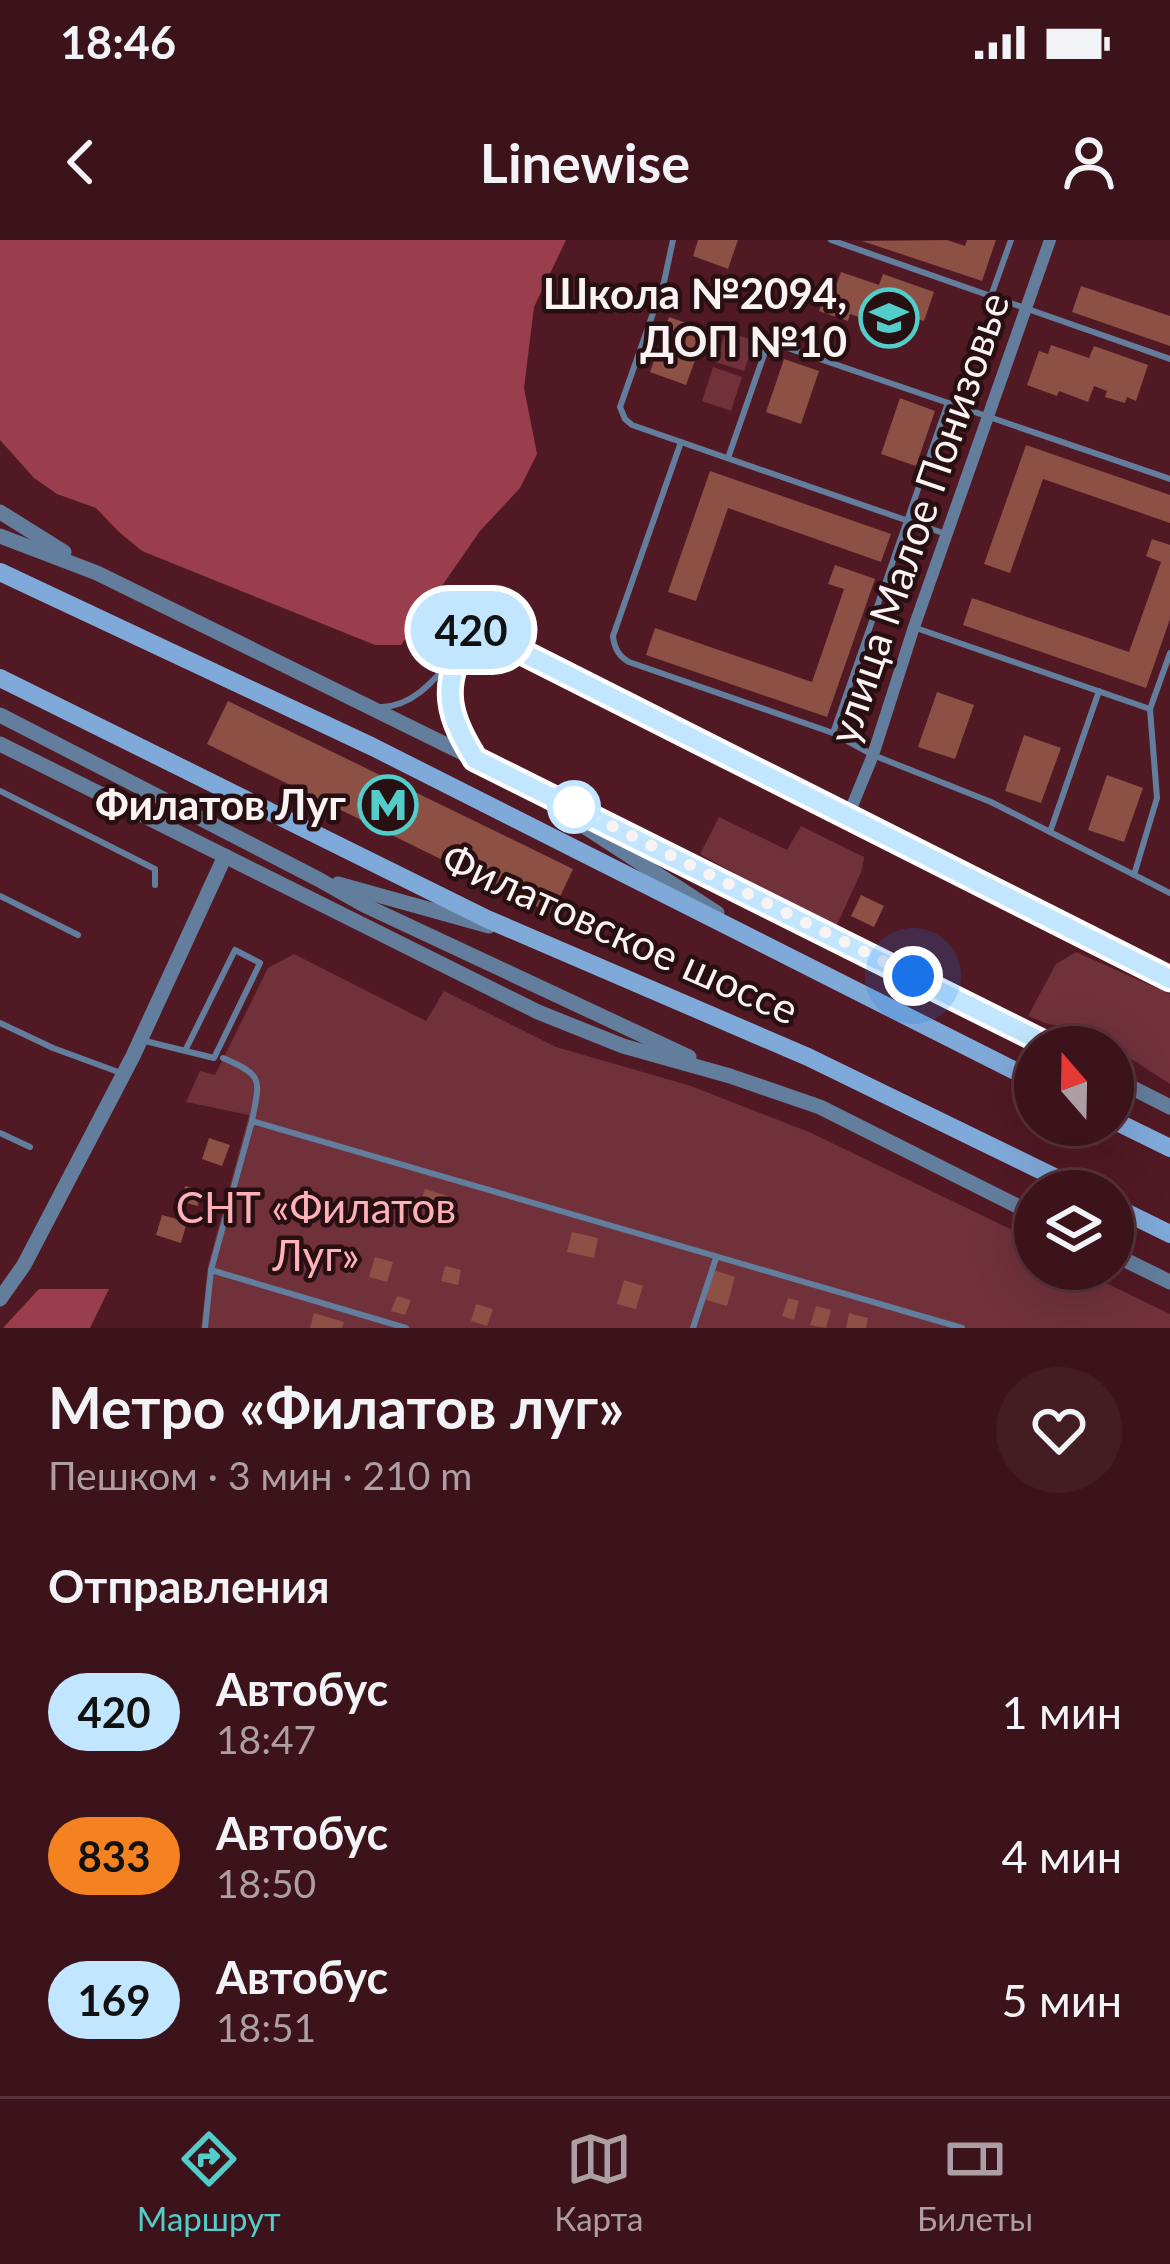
<!DOCTYPE html>
<html lang="ru">
<head>
<meta charset="utf-8">
<style>
  :root { --surface:#3d131b; --page:#441c24; --text:#f1f3f6; --muted:#ad9ea3; --line:#56323a; --accent:#53cdc9 }
  body { margin:0; font-family:Lato,sans-serif; background:var(--page); color:var(--text); height:100vh; display:flex; flex-direction:column; font-size:45px; white-space:nowrap }
  * { box-sizing:border-box; margin:0 }
  p { font-size:39px; color:var(--muted) }
  .icon { flex:none; width:66px; height:66px; fill:none; stroke:currentColor; stroke-width:2; stroke-linecap:round; stroke-linejoin:round }
  .map { position:relative; height:1088px; overflow:hidden }
  .sheet { display:flex; flex-direction:column; background:var(--surface); flex:1 }
  .sheet>* { flex:none }
  .badge { padding:0 24px; border-radius:39px; font-size:42px; line-height:78px }
  .needle { width:78px; rotate:340deg }
  .tools { position:absolute; left:1014px; top:786px; display:grid; gap:24px }
  .tools a { display:grid; place-items:center; width:120px; height:120px; border-radius:50%; background:var(--surface); box-shadow:0 12px 48px #0002,0 0 0 3px var(--line); font-size:60px }
  .you { position:absolute; width:60px; height:60px; margin:-30px; border:9px solid #fff; border-radius:50%; background:#1a73e8; box-shadow:0 0 0 18px #1a73e833 }
  .map>.badge { position:absolute; translate:-50% -50%; box-shadow:0 0 0 6px #fff }
  h2 { padding:0 48px; font-size:45px; line-height:108px }
  .round { display:grid; place-items:center; flex:none; width:126px; height:126px; border-radius:63px; background:var(--page) }
  .summary { display:flex; align-items:center; justify-content:space-between; height:204px; padding:0 48px }
  h1 { font-size:57px; font-weight:700; line-height:90px }
  ul { padding:0; list-style:none }
  li { display:flex; align-items:center; gap:36px; height:144px; padding:0 48px }
  li div { flex:1 }
  li b { display:block; font-size:45px }
  li em { font-style:normal }
  li .badge { min-width:132px; font-weight:700; text-align:center }
  .status { display:flex; justify-content:space-between; align-items:center; height:84px; padding:0 60px; background:var(--surface); direction:ltr }
  .status svg { height:33px; fill:currentColor }
  header { display:flex; justify-content:space-between; align-items:center; height:156px; padding:0 48px; background:var(--surface); font-size:54px; font-weight:700 }
  .tab-bar { display:flex; justify-content:space-around; align-items:center; height:168px; border-top:3px solid var(--line); background:var(--surface); font-size:33px; color:var(--muted) }
  .tab-bar a { display:grid; justify-items:center; gap:6px }
  .tab-bar .selected { color:var(--accent) }
  .map>svg:first-child { display:block }
</style>
</head>
<body>
<div class="status"><b>18:46</b><svg viewBox="0 0 49 12"><path d="M0 12V9h3v3zM5 12V6h3v6zM10 12V3h3v9zM15 12V0h3v12zM26 1h20v11H26zM47 4h2v5h-2z"/></svg></div>
<header><svg class="icon" aria-label="back" viewBox="0 0 24 24"><path d="M15 5l-7 7 7 7"/></svg>Linewise<svg class="icon" aria-label="person" viewBox="0 0 24 24"><circle cx="12" cy="8" r="4"/><path d="M4 21q1-7 8-7t8 7"/></svg></header>
<div class="map">
<svg width="1170" height="1088" viewBox="0 0 1170 1088">
  <rect width="100%" height="100%" fill="#511924"/>
  <!-- green -->
  <g fill="#70313b">
    <path d="M726 91 755 101 744 131 715 122Z"/>
    <path d="M713 127 742 137 731 171 702 161Z"/>
    <path d="M719 577 787 610 801 586 864 617 862 630 835 689 700 614Z"/>
    <path d="M1076 712 1170 754V844L1113 807 1074 789 1045 783 1028 776 1056 724Z"/>
    <path d="M294 714 426 781 444 751 556 807 691 846 809 892 1035 1001V1029H1090L1106 1043 1170 1074V1088H201L208 1026 249 875 186 862 200 831 215 835 268 728Z"/>
  </g>
  <!-- forest -->
  <g fill="#9a3e4e">
    <path d="M0 0H566L534 67 524 148 537 214 520 248 480 291 401 405H375L142 311 119 292 96 268 57 254 34 238 0 200Z"/>
    <path d="M39 1049H109L90 1088H3Z"/>
  </g>
  <!-- building -->
  <g fill="#8c5044">
    <path d="M698 0H738L728 29 693 16Z"/>
    <path d="M947 0 965 6 967 0H996L982 41 862 1Z"/>
    <path d="M841 32 879 45 883 34 934 52 924 81 918 79 916 84 887 74 883 85 850 74 848 81 819 71 830 41 837 43Z"/>
    <path d="M1081 46 1170 76V106L1072 72Z"/>
    <path d="M669 77 706 90 686 145 650 132Z"/>
    <path d="M1051 105 1089 118 1094 106 1148 125 1136 161 1127 157 1125 163 1105 157 1107 151 1094 146 1088 162 1059 151 1057 156 1027 145 1039 111 1048 114Z"/>
    <path d="M784 119 819 131 801 184 766 172Z"/>
    <path d="M900 158 935 171 916 226 881 214Z"/>
    <path d="M1026 205 1170 255V283L1043 239 1010 333 984 324Z"/>
    <path d="M710 231 891 294 881 322 728 268 696 361 668 352Z"/>
    <path d="M1152 299 1170 305V379L1146 448 963 385 972 358 1129 412 1161 322 1146 316Z"/>
    <path d="M835 325 875 339 827 477 646 415 655 388 812 442 844 349 828 344Z"/>
    <path d="M937 452 974 465 955 519 918 507Z"/>
    <path d="M228 461 573 629 552 674 207 504Z"/>
    <path d="M1024 495 1061 508 1041 563 1005 551Z"/>
    <path d="M1107 535 1143 548 1124 602 1088 590Z"/>
    <path d="M861 655 884 666 874 687 851 676Z"/>
    <path d="M209 898 230 905 222 926 202 919Z"/>
    <path d="M185 946 201 950 198 966 182 962Z"/>
    <path d="M425 949 448 956 442 974 419 967Z"/>
    <path d="M162 975 187 982 181 1003 156 995Z"/>
    <path d="M572 992 598 998 594 1018 567 1012Z"/>
    <path d="M375 1017 393 1022 387 1042 369 1037Z"/>
    <path d="M445 1026 461 1030 458 1045 441 1041Z"/>
    <path d="M711 1029 735 1037 727 1066 706 1060Z"/>
    <path d="M624 1040 643 1046 636 1069 617 1064Z"/>
    <path d="M397 1056 411 1060 405 1075 391 1071Z"/>
    <path d="M788 1058 799 1061 794 1080 782 1076Z"/>
    <path d="M476 1064 493 1069 487 1086 471 1081Z"/>
    <path d="M816 1066 831 1070 826 1088 810 1085Z"/>
    <path d="M314 1073 344 1082 342 1088H310Z"/>
    <path d="M849 1073 868 1078 866 1088H846Z"/>
  </g>
  <g fill="none" stroke-linecap="round" stroke-linejoin="round">
    <!-- service -->
    <g stroke="#637d9c" stroke-width="6">
      <path d="M673 0 664 42 620 167 625 179 632 185 943 293"/>
      <path d="M831 0 1170 119"/>
      <path d="M991 56 1011 0"/>
      <path d="M681 202 613 396C614 407 618 416 629 422L833 493 873 515 991 562 1170 653"/>
      <path d="M728 218 766 109 773 103 1170 239"/>
      <path d="M916 388 1150 469"/>
      <path d="M458 416C449 458 446 473 470 511"/>
      <path d="M382 467C416 466 437 436 459 412"/>
      <path d="M833 493 948 163"/>
      <path d="M0 551 155 629V645"/>
      <path d="M1050 592 1099 451"/>
      <path d="M1134 635 1157 558 1150 469 1170 413"/>
      <path d="M0 656 78 695"/>
      <path d="M0 783 53 808 121 833"/>
      <path d="M141 800 214 818 260 723 235 710 185 811"/>
      <path d="M223 818C266 836 259 841 252 881"/>
      <path d="M0 893 30 907"/>
      <path d="M211 1030 406 1088"/>
      <path d="M205 1088 211 1030 252 881 962 1088"/>
      <path d="M693 1088 716 1018"/>
    </g>
    <!-- minor -->
    <g stroke="#637d9c" stroke-width="12">
      <path d="M459 412 472 387 1170 739"/>
      <path d="M848 576 873 515 914 387 1050 0"/>
    </g>
    <!-- tertiary -->
    <g stroke="#637d9c" stroke-width="15">
      <path d="M0 272 64 312"/>
      <path d="M0 296 97 333 849 703 1052 807"/>
      <path d="M0 475 318 639 364 665 689 817"/>
      <path d="M0 504 538 772 623 806 730 836 820 867 1035 975"/>
      <path d="M556 568 717 673"/>
      <path d="M338 644 489 686"/>
      <path d="M1113 838 1170 867"/>
      <path d="M1113 1014 1170 1042"/>
      <path d="M0 1059 24 1025 133 816 225 616"/>
    </g>
    <!-- secondary -->
    <g stroke="#7fa9d9" stroke-width="18">
      <path d="M0 332 373 507 1035 841"/>
      <path d="M0 438 487 679 808 817 1083 951"/>
      <path d="M1113 880 1170 908"/>
      <path d="M1113 966 1170 994"/>
    </g>
  </g>
  <g fill="none" stroke-linecap="round" stroke-linejoin="round">
    <defs>
      <path id="line" d="M1052 807 475 519C442 466 443 442 472 387L1170 739"/>
    </defs>
    <!-- line casing -->
    <use href="#line" stroke="#fff" stroke-width="27"/>
    <!-- line -->
    <use href="#line" stroke="#c2e6ff" stroke-width="18"/>
    <!-- walk -->
    <path stroke="#faf3f3" stroke-width="12" stroke-dasharray="0 21.6" d="M574 567 913 736"/>
  </g>
  <!-- icons -->
  <defs>
    <symbol id="school-ring" viewBox="-11 -11 22 22"><circle r="9.5" fill="#280f12" stroke="#53cdc9" stroke-width="1.5"/><path d="M0-5L7-2L0 1L-7-2ZM-4 1L0 2.5L4 1V4Q0 6-4 4Z" fill="#53cdc9"/></symbol>
    <symbol id="metro-ring" viewBox="-11 -11 22 22"><circle r="9.5" fill="#280f12" stroke="#53cdc9" stroke-width="1.5"/><path d="M-5.5 5V-5H-3L0 0L3-5H5.5V5H3V-.5L0 4L-3-.5V5Z" fill="#53cdc9"/></symbol>
  </defs>
  <g fill-rule="evenodd">
    <use href="#school-ring" x="856" y="45" width="66" height="66"/>
    <use href="#metro-ring" x="355" y="532" width="66" height="66"/>
  </g>
  <!-- markers -->
  <circle fill="#fff" stroke="#c2e6ff" stroke-width="6" cx="574" cy="567" r="24"/>
  <g text-anchor="middle" stroke-width="9" stroke-linejoin="round" paint-order="stroke">
    <!-- poi labels -->
    <g font-size="42" font-weight="bold" fill="#faf3f3" stroke="#280f12" text-anchor="end">
      <text x="847" y="69">Школа №2094,<tspan x="847" dy="48">ДОП №10</tspan></text>
      <text x="346" y="580">Филатов Луг</text>
    </g>
    <!-- street labels -->
    <g font-size="42" fill="#faf3f3" stroke="#280f12">
      <text transform="translate(919 278) rotate(-71)" y="15">улица Малое Понизовье</text>
      <text transform="translate(620 694) rotate(24)" y="15">Филатовское шоссе</text>
    </g>
    <!-- park labels -->
    <g font-size="42" fill="#ffb0b8" stroke="#280f12">
      <text x="316" y="983">СНТ «Филатов<tspan x="316" dy="48">Луг»</tspan></text>
    </g>
  </g>
</svg>
<div class="tools">
<a><svg class="needle" viewBox="-14 -14 28 28"><path d="M0-13l5 13h-10z" fill="#e53935"/><path d="M0 13l5-13h-10z" fill="#ad9ea3"/></svg></a>
<a><svg class="icon" aria-label="layers" viewBox="0 0 24 24"><path d="M12 4l9 5-9 5-9-5zM3 14l9 5 9-5"/></svg></a>
</div>
<div class="you" style="left:913px;top:736px"></div>
<b class="badge" style="left:471px;top:390px;background:#c2e6ff;color:#111">420</b>
</div>
<section class="sheet">
<div class="summary"><div><h1>Метро «Филатов луг»</h1><p>Пешком · 3 мин · 210 m</p></div><a class="round"><svg class="icon" aria-label="heart" viewBox="0 0 24 24"><path d="M12 20l-8-8c-3-5 5-10 8-4 3-6 11-1 8 4z"/></svg></a></div>
<h2>Отправления</h2>
<ul>
<li><span class="badge" style="background:#c2e6ff;color:#111">420</span><div><b>Автобус</b><p>18:47</p></div><em>1 мин</em></li>
<li><span class="badge" style="background:#f58220;color:#111">833</span><div><b>Автобус</b><p>18:50</p></div><em>4 мин</em></li>
<li><span class="badge" style="background:#c2e6ff;color:#111">169</span><div><b>Автобус</b><p>18:51</p></div><em>5 мин</em></li>
</ul>
</section>
<nav class="tab-bar">
<a class="selected"><svg class="icon" aria-label="directions" viewBox="0 0 24 24"><path d="M12 3l9 9-9 9-9-9zM9 14v-3h6M13 9l2 2-2 2"/></svg>Маршрут</a>
<a><svg class="icon" aria-label="map" viewBox="0 0 24 24"><path d="M3 6l6-2 6 2 6-2v14l-6 2-6-2-6 2zM9 4v14M15 6v14"/></svg>Карта</a>
<a><svg class="icon" aria-label="tickets" viewBox="0 0 24 24"><path d="M3 7h18v10H3zM15 7v10"/></svg>Билеты</a>
</nav>
</body>
</html>
